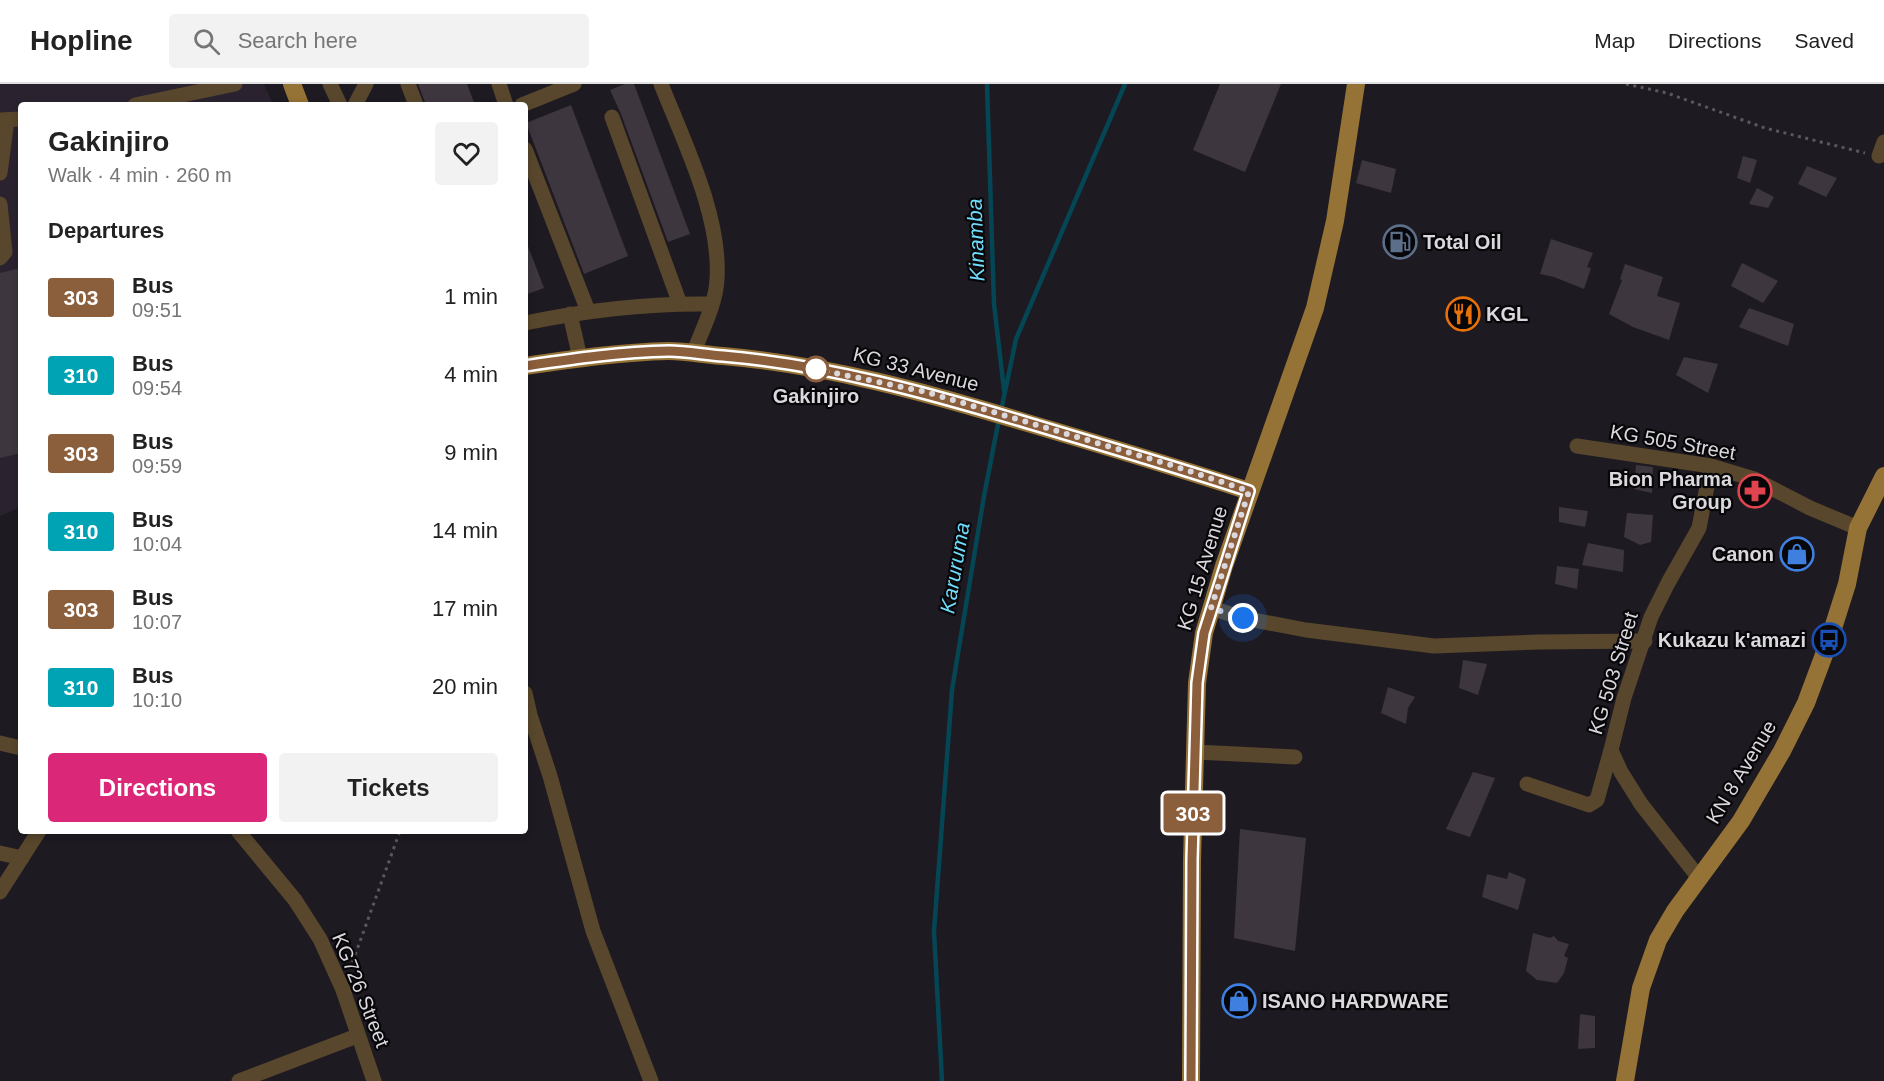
<!DOCTYPE html>
<html lang="en">
<head>
<meta charset="utf-8">
<style>
  :root { --surface:#fff; --page:#f2f2f2; --text:#222; --muted:#767676; --line:#e0e0e0; --accent:#db2777 }
  body { margin:0; font-family:Helvetica,sans-serif; background:var(--page); color:var(--text); height:100vh; display:flex; flex-direction:column; font-size:22px; white-space:nowrap }
  * { box-sizing:border-box; margin:0 }
  p { font-size:20px; color:var(--muted) }
  .icon { flex:none; width:33px; height:33px; fill:none; stroke:currentColor; stroke-width:2; stroke-linecap:round; stroke-linejoin:round }
  .map { position:relative; flex:1; overflow:hidden }
  .panel { position:absolute; left:18px; top:18px; width:510px; height:732px; display:flex; flex-direction:column; background:var(--surface); border-radius:6px; box-shadow:0 3px 9px #0003 }
  .panel>* { flex:none }
  .badge { padding:0 12px; border-radius:4px; font-size:21px; line-height:39px }
  .you { position:absolute; width:30px; height:30px; margin:-15px; border:4px solid #fff; border-radius:50%; background:#1a73e8; box-shadow:0 0 0 9px #1a73e833 }
  .map>.badge { position:absolute; translate:-50% -50%; box-shadow:0 0 0 3px #fff }
  h2 { padding:0 30px; font-size:22px; line-height:54px }
  .round { display:grid; place-items:center; flex:none; width:63px; height:63px; border-radius:6px; background:var(--page) }
  .headline { display:flex; align-items:center; justify-content:space-between; height:102px; padding:0 30px }
  h1 { font-size:28px; font-weight:600; line-height:45px }
  .action { display:flex; gap:12px; margin-top:auto; padding:12px 30px }
  .action a { flex:1; height:69px; border-radius:6px; background:var(--accent); color:#fff; font-size:24px; font-weight:600; line-height:69px; text-align:center }
  .action a+a { background:var(--page); color:var(--text) }
  ul { padding:0; list-style:none }
  li { display:flex; align-items:center; gap:18px; height:78px; padding:0 30px }
  li div { flex:1 }
  li b { display:block; font-size:22px }
  li em { font-style:normal }
  li .badge { min-width:66px; font-weight:700; text-align:center }
  header { display:flex; align-items:center; gap:36px; box-sizing:border-box; height:84px; padding:0 30px; background:var(--surface); border-bottom:2px solid var(--line) }
  header strong { font-size:28px }
  nav { display:flex; gap:33px; margin-inline-start:auto; font-size:21px }
  .search { width:420px; height:54px; background:var(--page); display:flex; align-items:center; gap:15px; box-sizing:border-box; padding:0 21px; border-radius:6px; color:var(--muted); font-size:22px }
  .map>svg:first-child { display:block }
</style>
</head>
<body>
<header>
<strong>Hopline</strong>
<div class="search"><svg class="icon" aria-label="search" viewBox="0 0 24 24"><circle cx="10" cy="10" r="6"/><path d="M15 15l6 6"/></svg>Search here</div>
<nav><a>Map</a><a>Directions</a><a>Saved</a></nav>
</header>
<div class="map">
<svg width="1884" height="997" viewBox="0 0 1884 997">
  <rect width="100%" height="100%" fill="#1e1a21"/>
  <!-- built -->
  <path fill="#2a232f" d="M0 0H264L273 21H21V423L0 432Z"/>
  <g fill="none" stroke-linecap="round" stroke-linejoin="round">
    <!-- stream -->
    <g stroke="#054655" stroke-width="4.5">
      <path d="M987 0 994 220 1004 306"/>
      <path d="M1001 327 1016 255 1125 0"/>
      <path d="M942 997 934 847 952 606 984 412 999 335"/>
    </g>
  </g>
  <!-- building -->
  <g fill="#3d363e">
    <path d="M418 0H467L475 21H426Z"/>
    <path d="M625 0H634L690 150 668 158 621 30 610 6Z"/>
    <path d="M1220 0H1281L1245 88 1193 66Z"/>
    <path d="M571 21 628 172 584 190 526 39Z"/>
    <path d="M1743 72 1757 76 1750 99 1737 94Z"/>
    <path d="M1362 76 1396 85 1391 109 1356 99Z"/>
    <path d="M1807 82 1837 94 1826 113 1798 100Z"/>
    <path d="M1757 104 1774 113 1768 124 1749 120Z"/>
    <path d="M1551 155 1593 169 1587 183 1591 184 1584 205 1554 193 1540 190Z"/>
    <path d="M526 157 544 204 525 211V158Z"/>
    <path d="M1742 179 1778 197 1763 219 1731 202Z"/>
    <path d="M1625 180 1663 193 1657 212 1680 219 1669 256 1633 243 1609 230 1622 196 1620 195Z"/>
    <path d="M21 184V369L0 374V189Z"/>
    <path d="M1749 224 1794 240 1788 262 1739 243Z"/>
    <path d="M1684 273 1718 280 1708 309 1676 291Z"/>
    <path d="M1636 381 1653 383 1652 409 1634 405Z"/>
    <path d="M1559 423 1588 427 1585 443 1559 438Z"/>
    <path d="M1627 429 1653 431 1651 458 1640 461 1624 453Z"/>
    <path d="M1588 459 1624 466 1623 488 1582 481Z"/>
    <path d="M1557 482 1579 485 1577 505 1555 500Z"/>
    <path d="M1463 576 1487 580 1478 611 1459 604Z"/>
    <path d="M1388 603 1415 613 1408 624 1406 640 1381 629Z"/>
    <path d="M1473 688 1495 694 1470 753 1446 745Z"/>
    <path d="M1240 745 1306 754 1295 867 1234 854Z"/>
    <path d="M1509 788 1526 795 1518 826 1482 813 1487 790 1507 795Z"/>
    <path d="M1533 849 1550 854 1554 852 1558 857 1569 860 1564 872 1568 874 1564 889 1557 899 1537 896 1526 887Z"/>
    <path d="M1580 930 1595 932V964L1578 965Z"/>
  </g>
  <g fill="none" stroke-linecap="round" stroke-linejoin="round">
    <!-- path -->
    <g stroke="#5b575e" stroke-width="3" stroke-dasharray="3 4.5" stroke-linecap="butt">
      <path d="M1626 0 1667 9 1765 44 1865 69"/>
      <path d="M350 885 400 747"/>
    </g>
    <!-- minor -->
    <g stroke="#58472c" stroke-width="15">
      <path d="M330 0 340 21"/>
      <path d="M408 0 416 21"/>
      <path d="M499 0 506 21"/>
      <path d="M661 0C684 58 721 132 717 195 716 220 702 246 693 270"/>
      <path d="M135 21 235 0"/>
      <path d="M355 21 366 0"/>
      <path d="M522 21 574 0"/>
      <path d="M612 33 680 220"/>
      <path d="M0 36 21 35"/>
      <path d="M525 65 588 227"/>
      <path d="M1879 72 1884 58"/>
      <path d="M0 89 7 36"/>
      <path d="M0 120 5 168 0 174"/>
      <path d="M570 230 580 274"/>
      <path d="M525 239C587 226 648 219 711 220"/>
      <path d="M1577 362 1711 382 1754 395 1810 424 1858 444"/>
      <path d="M1211 524 1243 534 1306 546 1434 562 1538 558 1645 557"/>
      <path d="M525 609 530 631 550 692 593 847 651 997"/>
      <path d="M0 659 21 664"/>
      <path d="M1195 668 1295 673"/>
      <path d="M1527 700 1589 721 1597 716 1611 666"/>
      <path d="M238 747 295 816 320 855 343 906 374 997"/>
      <path d="M0 769 22 774"/>
      <path d="M1699 794 1641 720 1621 688 1611 666 1624 614 1651 533 1668 499 1699 444 1711 382"/>
      <path d="M0 808 39 747"/>
      <path d="M239 997 357 952"/>
    </g>
    <!-- major -->
    <g stroke="#957235" stroke-width="18">
      <path d="M292 0 300 21"/>
      <path d="M525 282C573 275 621 268 669 267 687 267 706 271 723 272 827 281 925 308 1024 338 1099 360 1175 383 1249 407"/>
      <path d="M1191 997 1192 776 1197 599 1204 549 1224 482 1315 224 1335 137 1356 0"/>
      <path d="M1625 997 1641 904 1658 856 1675 827 1741 737 1782 667 1806 619 1828 560 1847 500 1858 444 1884 392"/>
    </g>
  </g>
  <g fill="none" stroke-linecap="round" stroke-linejoin="round">
    <defs>
      <path id="line" d="M525 282C573 275 620 268 669 267 687 267 706 271 723 272 828 281 928 309 1028 339 1102 361 1176 383 1249 407L1204 549 1197 599 1192 776 1191 997"/>
    </defs>
    <!-- line casing -->
    <use href="#line" stroke="#fff" stroke-width="14"/>
    <!-- line -->
    <use href="#line" stroke="#8b5e3c" stroke-width="9"/>
    <!-- walk -->
    <path stroke="#dbd8dd" stroke-width="6" stroke-dasharray="0 10.8" d="M816 285 926 308 1171 381 1249 407 1211 524 1243 534"/>
  </g>
  <!-- icons -->
  <defs>
    <symbol id="fuel-ring" viewBox="-11 -11 22 22"><circle r="9.5" fill="#070608" stroke="#5c6f8a" stroke-width="1.5"/><path d="M-5.5-6h7V0h2V4h1.3V-2.5L3-4.5l.8-.8L6-3V5H2.5V1h-1V6h-7ZM-4.2-4.7v3.2H.2V-4.7Z" fill="#5c6f8a"/></symbol>
    <symbol id="restaurant-ring" viewBox="-11 -11 22 22"><circle r="9.5" fill="#070608" stroke="#e8710a" stroke-width="1.5"/><path d="M-5-6h1v4h1v-4h1v4h1v-4h1v5L-1.5 .5V6h-2V.5L-5-1ZM5-6V6H3V1.5H1.5Q1.5-4 5-6Z" fill="#e8710a"/></symbol>
    <symbol id="pharmacy-ring" viewBox="-11 -11 22 22"><circle r="9.5" fill="#070608" stroke="#e0444e" stroke-width="1.5"/><path d="M-2-6h4v4h4v4h-4v4h-4v-4h-4v-4h4Z" fill="#e0444e"/></symbol>
    <symbol id="shop-ring" viewBox="-11 -11 22 22"><circle r="9.5" fill="#070608" stroke="#3f7fe0" stroke-width="1.5"/><path d="M-5-2.5h2.3a2.7 3.5 0 0 1 5.4 0H5L5.5 6h-11ZM-1.5-2.5h3a1.5 2.3 0 0 0-3 0Z" fill="#3f7fe0"/></symbol>
    <symbol id="bus-ring" viewBox="-11 -11 22 22"><circle r="9.5" fill="#070608" stroke="#1a4fb4" stroke-width="1.5"/><path d="M-5-6H5V4H4V6H2V4H-2V6H-4V4H-5ZM-3.5-4V0h7V-4ZM-3.5 1.2v1.5H-2V1.2ZM2 1.2v1.5H3.5V1.2Z" fill="#1a4fb4"/></symbol>
  </defs>
  <g fill-rule="evenodd">
    <use href="#fuel-ring" x="1381" y="139" width="38" height="38"/>
    <use href="#restaurant-ring" x="1444" y="211" width="38" height="38"/>
    <use href="#pharmacy-ring" x="1736" y="388" width="38" height="38"/>
    <use href="#shop-ring" x="1778" y="451" width="38" height="38"/>
    <use href="#bus-ring" x="1810" y="537" width="38" height="38"/>
    <use href="#shop-ring" x="1220" y="898" width="38" height="38"/>
  </g>
  <!-- markers -->
  <circle fill="#fff" stroke="#8b5e3c" stroke-width="3" cx="816" cy="285" r="12"/>
  <g text-anchor="middle" stroke-width="4.5" stroke-linejoin="round" paint-order="stroke">
    <!-- poi labels -->
    <g font-size="20" font-weight="bold" fill="#dbd8dd" stroke="#070608" text-anchor="start">
      <text x="1423" y="165">Total Oil</text>
      <text x="1486" y="237">KGL</text>
      <text x="1732" y="402" text-anchor="end">Bion Pharma<tspan x="1732" dy="23">Group</tspan></text>
      <text x="1774" y="477" text-anchor="end">Canon</text>
      <text x="1806" y="563" text-anchor="end">Kukazu k'amazi</text>
      <text x="1262" y="924">ISANO HARDWARE</text>
    </g>
    <!-- street labels -->
    <g font-size="20" fill="#dbd8dd" stroke="#070608">
      <text transform="translate(916 285) rotate(14)" y="7">KG 33 Avenue</text>
      <text transform="translate(1673 358) rotate(10)" y="7">KG 505 Street</text>
      <text transform="translate(1202 484) rotate(-73)" y="7">KG 15 Avenue</text>
      <text transform="translate(1613 589) rotate(-73)" y="7">KG 503 Street</text>
      <text transform="translate(1741 688) rotate(-59)" y="7">KN 8 Avenue</text>
      <text transform="translate(361 906) rotate(68)" y="7">KG726 Street</text>
    </g>
    <!-- stop labels -->
    <g font-size="20" font-weight="bold" fill="#dbd8dd" stroke="#070608">
      <text x="816" y="319">Gakinjiro</text>
    </g>
    <!-- water labels -->
    <g font-size="21" font-style="italic" fill="#70dcfc" stroke="#070608">
      <text transform="translate(976 156) rotate(-92)" y="7">Kinamba</text>
      <text transform="translate(955 484) rotate(-80)" y="7">Karuruma</text>
    </g>
  </g>
</svg>
<div class="you" style="left:1243px;top:534px"></div>
<b class="badge" style="left:1193px;top:729px;background:#8b5e3c;color:#fff">303</b>
<section class="panel">
<div class="headline"><div><h1>Gakinjiro</h1><p>Walk · 4 min · 260 m</p></div><a class="round"><svg class="icon" aria-label="heart" viewBox="0 0 24 24"><path d="M12 20l-8-8c-3-5 5-10 8-4 3-6 11-1 8 4z"/></svg></a></div>
<h2>Departures</h2>
<ul>
<li><span class="badge" style="background:#8b5e3c;color:#fff">303</span><div><b>Bus</b><p>09:51</p></div><em>1 min</em></li>
<li><span class="badge" style="background:#00a3b4;color:#fff">310</span><div><b>Bus</b><p>09:54</p></div><em>4 min</em></li>
<li><span class="badge" style="background:#8b5e3c;color:#fff">303</span><div><b>Bus</b><p>09:59</p></div><em>9 min</em></li>
<li><span class="badge" style="background:#00a3b4;color:#fff">310</span><div><b>Bus</b><p>10:04</p></div><em>14 min</em></li>
<li><span class="badge" style="background:#8b5e3c;color:#fff">303</span><div><b>Bus</b><p>10:07</p></div><em>17 min</em></li>
<li><span class="badge" style="background:#00a3b4;color:#fff">310</span><div><b>Bus</b><p>10:10</p></div><em>20 min</em></li>
</ul>
<div class="action"><a>Directions</a><a>Tickets</a></div>
</section>
</div>
</body>
</html>
